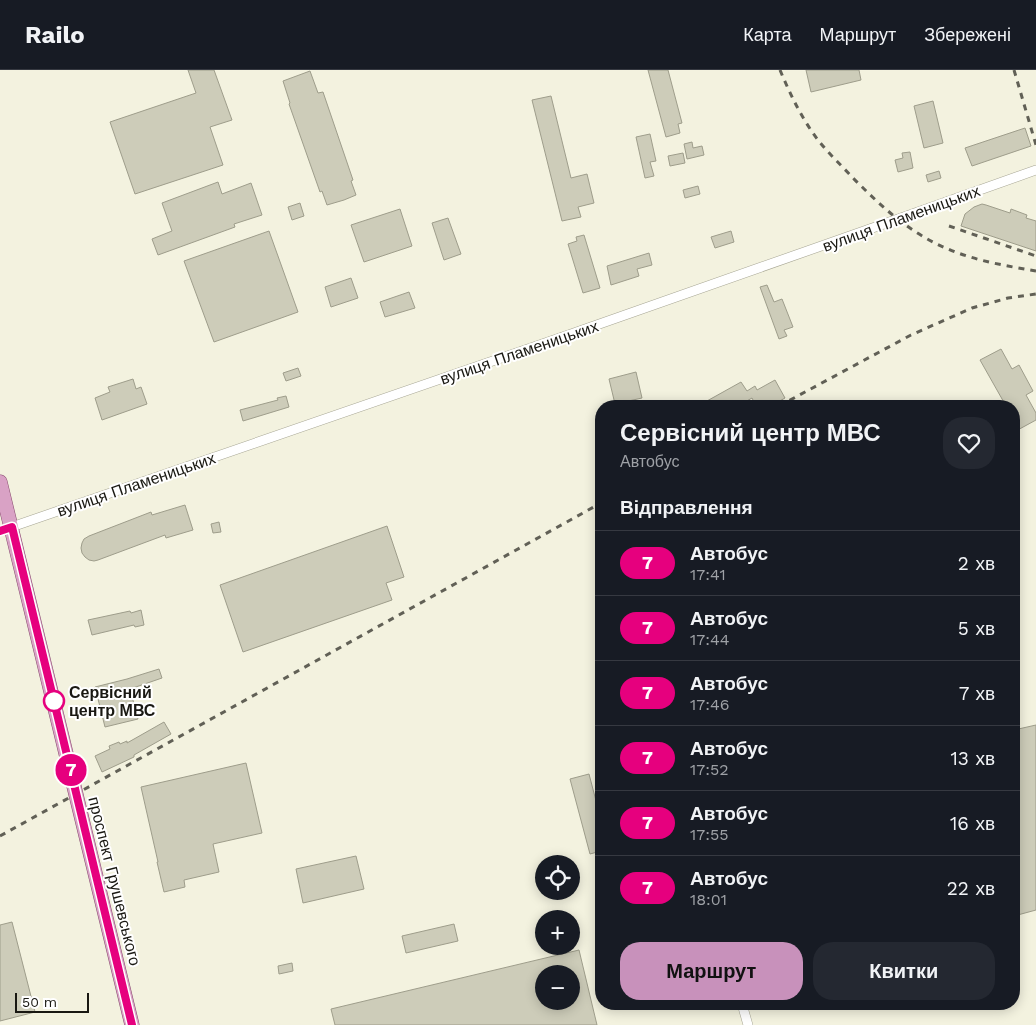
<!DOCTYPE html>
<html lang="uk">
<head>
<meta charset="utf-8">
<style>
  :root { --surface:#171b24; --page:#242831; --text:#f1f3f6; --muted:#9ea1a6; --line:#363941; --accent:#c891bb }
  body { margin:0; font-family:"Work Sans",sans-serif; background:var(--page); color:var(--text); height:100vh; display:flex; flex-direction:column; font-size:19px; white-space:nowrap }
  * { box-sizing:border-box; margin:0 }
  p { font-size:16px; color:var(--muted) }
  .icon { flex:none; width:28px; height:28px; fill:none; stroke:currentColor; stroke-width:2; stroke-linecap:round; stroke-linejoin:round }
  .map { position:relative; flex:1; overflow:hidden }
  .panel { position:absolute; left:595px; top:330px; width:425px; height:610px; display:flex; flex-direction:column; background:var(--surface); border-radius:20px; box-shadow:0 2px 12px #0003 }
  .panel>* { flex:none }
  .badge { padding:0 10px; border-radius:16px; font-size:18px; line-height:32px }
  .fabs { position:absolute; left:535px; top:785px; display:grid; gap:10px }
  .fabs a { display:grid; place-items:center; width:45px; height:45px; border-radius:50%; background:var(--surface); box-shadow:0 2px 12px #0003; font-size:25px }
  .scale { position:absolute; left:15px; bottom:12px; width:74px; box-sizing:border-box; padding-left:5px; border:2px solid #191812; border-top:0; font-size:14px; line-height:18px; white-space:nowrap; color:#191812; -webkit-text-stroke:4px #fff; paint-order:stroke }
  .map>.badge { position:absolute; translate:-50% -50%; box-shadow:0 0 0 2px #fff }
  h2 { padding:0 25px; font-size:19px; line-height:45px }
  .round { display:grid; place-items:center; flex:none; width:52px; height:52px; border-radius:20px; background:var(--page) }
  .head { display:flex; align-items:center; justify-content:space-between; height:85px; padding:0 25px }
  h1 { font-size:24px; font-weight:700; line-height:38px }
  .primary-button { display:flex; gap:10px; margin-top:auto; padding:10px 25px }
  .primary-button a { flex:1; height:58px; border-radius:20px; background:var(--accent); color:#111; font-size:20px; font-weight:700; line-height:58px; text-align:center }
  .primary-button a+a { background:var(--page); color:var(--text) }
  ul { padding:0; list-style:none }
  li { display:flex; align-items:center; gap:15px; height:65px; padding:0 25px; border-top:1px solid var(--line) }
  li div { flex:1 }
  li b { display:block; font-size:19px }
  li em { font-style:normal }
  li .badge { min-width:55px; font-weight:700; text-align:center }
  header { display:flex; align-items:center; gap:30px; box-sizing:border-box; height:70px; padding:0 25px; background:var(--surface); border-bottom:1px solid var(--line) }
  header strong { font-size:24px }
  nav { display:flex; gap:28px; margin-inline-start:auto; font-size:18px }
  .map>svg:first-child { display:block }
</style>
</head>
<body>
<header>
<strong>Railo</strong>
<nav><a>Карта</a><a>Маршрут</a><a>Збережені</a></nav>
</header>
<div class="map">
<svg width="1036" height="955" viewBox="0 0 1036 955">
  <rect width="100%" height="100%" fill="#f3f2df"/>
  <!-- building -->
  <g fill="#cdccb9" stroke="#9e9d8b" fill-rule="evenodd">
    <path d="M188 0H214L232 50 210 57 223 95 135 124 110 52 196 23Z"/>
    <path d="M648 0H668L682 53 678 54 680 63 666 67Z"/>
    <path d="M806 0H859L861 10 811 22Z"/>
    <path d="M310 1 318 23 323 22 353 110 351 111 356 125 344 130 327 135 322 121 320 122 289 34 290 33 283 11Z"/>
    <path d="M551 26 571 108 587 104 594 133 578 137 581 147 562 151 532 30Z"/>
    <path d="M933 31 943 73 924 78 914 36Z"/>
    <path d="M1025 58 1031 76 972 96 965 78Z"/>
    <path d="M650 64 656 91 650 92 654 106 645 108 636 67Z"/>
    <path d="M692 72 693 78 702 76 704 85 687 89 684 74Z"/>
    <path d="M910 82 913 98 898 102 895 90 903 88 902 83Z"/>
    <path d="M683 83 685 93 670 96 668 86Z"/>
    <path d="M939 101 941 108 928 112 926 105Z"/>
    <path d="M218 112 222 124 251 113 262 145 234 154 235 157 158 185 152 169 172 161 162 133Z"/>
    <path d="M698 116 700 124 685 128 683 120Z"/>
    <path d="M300 133 304 146 292 150 288 137Z"/>
    <path d="M982 134 986 135 1010 143 1011 139 1027 145 1026 148 1036 151V181L961 156 965 144 974 137Z"/>
    <path d="M400 139 412 176 364 192 351 155Z"/>
    <path d="M448 148 461 184 444 190 432 153Z"/>
    <path d="M269 161 298 242 214 272 184 191Z"/>
    <path d="M731 161 734 172 715 178 711 167Z"/>
    <path d="M584 165 600 218 583 223 568 174 577 171 576 167Z"/>
    <path d="M649 183 652 195 637 199 639 206 611 215 607 196Z"/>
    <path d="M351 208 358 228 331 237 325 217Z"/>
    <path d="M767 215 774 232 782 229 793 257 784 260 787 266 779 269 760 217Z"/>
    <path d="M409 222 415 238 385 247 380 232Z"/>
    <path d="M1001 279 1012 299 1019 295 1033 321 1026 325 1036 343V350L1014 362V336H1006L980 290Z"/>
    <path d="M298 298 301 306 286 311 283 303Z"/>
    <path d="M636 302 642 328 615 334 609 309Z"/>
    <path d="M133 309 136 319 141 317 147 334 102 350 95 328 110 322 108 317Z"/>
    <path d="M775 310 785 328 771 336H756L752 328 738 336H698L741 312 747 321 755 316 757 320Z"/>
    <path d="M286 326 289 337 243 351 240 340 278 330 277 328Z"/>
    <path d="M185 435 193 460 166 468 165 465 98 490 94 491 89 490 85 487 82 483 81 478 82 473 84 469 89 466 151 442 152 445Z"/>
    <path d="M219 452 221 462 213 463 211 454Z"/>
    <path d="M387 456 404 507 386 513 392 530 243 582 220 515Z"/>
    <path d="M141 540 144 555 135 557 134 555 92 565 88 550 130 541 131 543Z"/>
    <path d="M159 599 162 608 130 619 138 649 105 657 95 617 127 609Z"/>
    <path d="M164 652 171 664 134 685V687L102 702 95 686 110 679 109 676 119 672 120 674 127 671V673Z"/>
    <path d="M1036 655V840L1014 846V660Z"/>
    <path d="M246 693 262 763 213 774 219 802 184 810 185 817 164 822 157 792H158L141 717Z"/>
    <path d="M589 704 601 750V781L590 784 570 709Z"/>
    <path d="M356 786 364 819 303 833 296 799Z"/>
    <path d="M12 852 35 942 0 951V855Z"/>
    <path d="M454 854 458 871 406 883 402 866Z"/>
    <path d="M579 880 597 955H335L331 939ZM544 904H571V931H544Z"/>
    <path d="M292 893 293 901 279 904 278 896Z"/>
  </g>
  <g fill="none" stroke-linecap="round" stroke-linejoin="round">
    <defs>
      <g id="street">
        <path d="M0 461 571 264 898 149 1036 100"/>
        <path d="M742 934 748 955"/>
      </g>
      <path id="primary" d="M0 412 132 955"/>
    </defs>
    <!-- street casing -->
    <use href="#street" stroke="#a5a492" stroke-width="10"/>
    <!-- primary casing -->
    <use href="#primary" stroke="#86496d" stroke-width="15"/>
    <!-- street -->
    <use href="#street" stroke="#fff" stroke-width="9"/>
    <!-- primary -->
    <use href="#primary" stroke="#d9a2c5" stroke-width="14"/>
    <!-- rail -->
    <g stroke="#616056" stroke-width="3" stroke-dasharray="6 6" stroke-linecap="butt">
      <path d="M780 0C790 24 802 49 818 70 829 84 842 96 854 109 882 137 911 164 948 179 976 191 1007 196 1036 201"/>
      <path d="M1014 0 1036 75"/>
      <path d="M949 156 1036 186"/>
      <path d="M779 336 911 265 972 238 1008 228 1036 224"/>
      <path d="M0 766 601 433"/>
    </g>
  </g>
  <g fill="none" stroke-linecap="round" stroke-linejoin="round">
    <defs>
      <path id="line" d="M0 461 12 457 132 955"/>
    </defs>
    <!-- line casing -->
    <use href="#line" stroke="#fff" stroke-width="11"/>
    <!-- line -->
    <use href="#line" stroke="#e6007e" stroke-width="8"/>
  </g>
  <!-- markers -->
  <circle fill="#fff" stroke="#e6007e" stroke-width="2.5" cx="54" cy="631" r="10"/>
  <g text-anchor="middle" stroke-width="4" stroke-linejoin="round" paint-order="stroke">
    <!-- street labels -->
    <g font-size="16" fill="#191812" stroke="#fff">
      <text transform="translate(901 148) rotate(-20)" y="6">вулиця Пламеницьких</text>
      <text transform="translate(519 282) rotate(-19)" y="6">вулиця Пламеницьких</text>
      <text transform="translate(136 414) rotate(-19)" y="6">вулиця Пламеницьких</text>
      <text transform="translate(115 811) rotate(76)" y="6">проспект Грушевського</text>
    </g>
    <!-- stop labels -->
    <g font-size="16" font-weight="bold" fill="#191812" stroke="#fff" text-anchor="start">
      <text x="69" y="628">Сервісний<tspan x="69" dy="18">центр МВС</tspan></text>
    </g>
  </g>
</svg>
<div class="fabs">
<a><svg class="icon" aria-label="locate" viewBox="0 0 24 24"><circle cx="12" cy="12" r="6"/><path d="M12 2v4M12 18v4M2 12h4M18 12h4"/></svg></a>
<a>+</a>
<a>−</a>
</div>
<div class="scale">50 m</div>
<b class="badge" style="left:71px;top:700px;background:#e6007e;color:#fff">7</b>
<section class="panel">
<div class="head"><div><h1>Сервісний центр МВС</h1><p>Автобус</p></div><a class="round"><svg class="icon" aria-label="heart" viewBox="0 0 24 24"><path d="M12 20l-8-8c-3-5 5-10 8-4 3-6 11-1 8 4z"/></svg></a></div>
<h2>Відправлення</h2>
<ul>
<li><span class="badge" style="background:#e6007e;color:#fff">7</span><div><b>Автобус</b><p>17:41</p></div><em>2 хв</em></li>
<li><span class="badge" style="background:#e6007e;color:#fff">7</span><div><b>Автобус</b><p>17:44</p></div><em>5 хв</em></li>
<li><span class="badge" style="background:#e6007e;color:#fff">7</span><div><b>Автобус</b><p>17:46</p></div><em>7 хв</em></li>
<li><span class="badge" style="background:#e6007e;color:#fff">7</span><div><b>Автобус</b><p>17:52</p></div><em>13 хв</em></li>
<li><span class="badge" style="background:#e6007e;color:#fff">7</span><div><b>Автобус</b><p>17:55</p></div><em>16 хв</em></li>
<li><span class="badge" style="background:#e6007e;color:#fff">7</span><div><b>Автобус</b><p>18:01</p></div><em>22 хв</em></li>
</ul>
<div class="primary-button"><a>Маршрут</a><a>Квитки</a></div>
</section>
</div>
</body>
</html>
